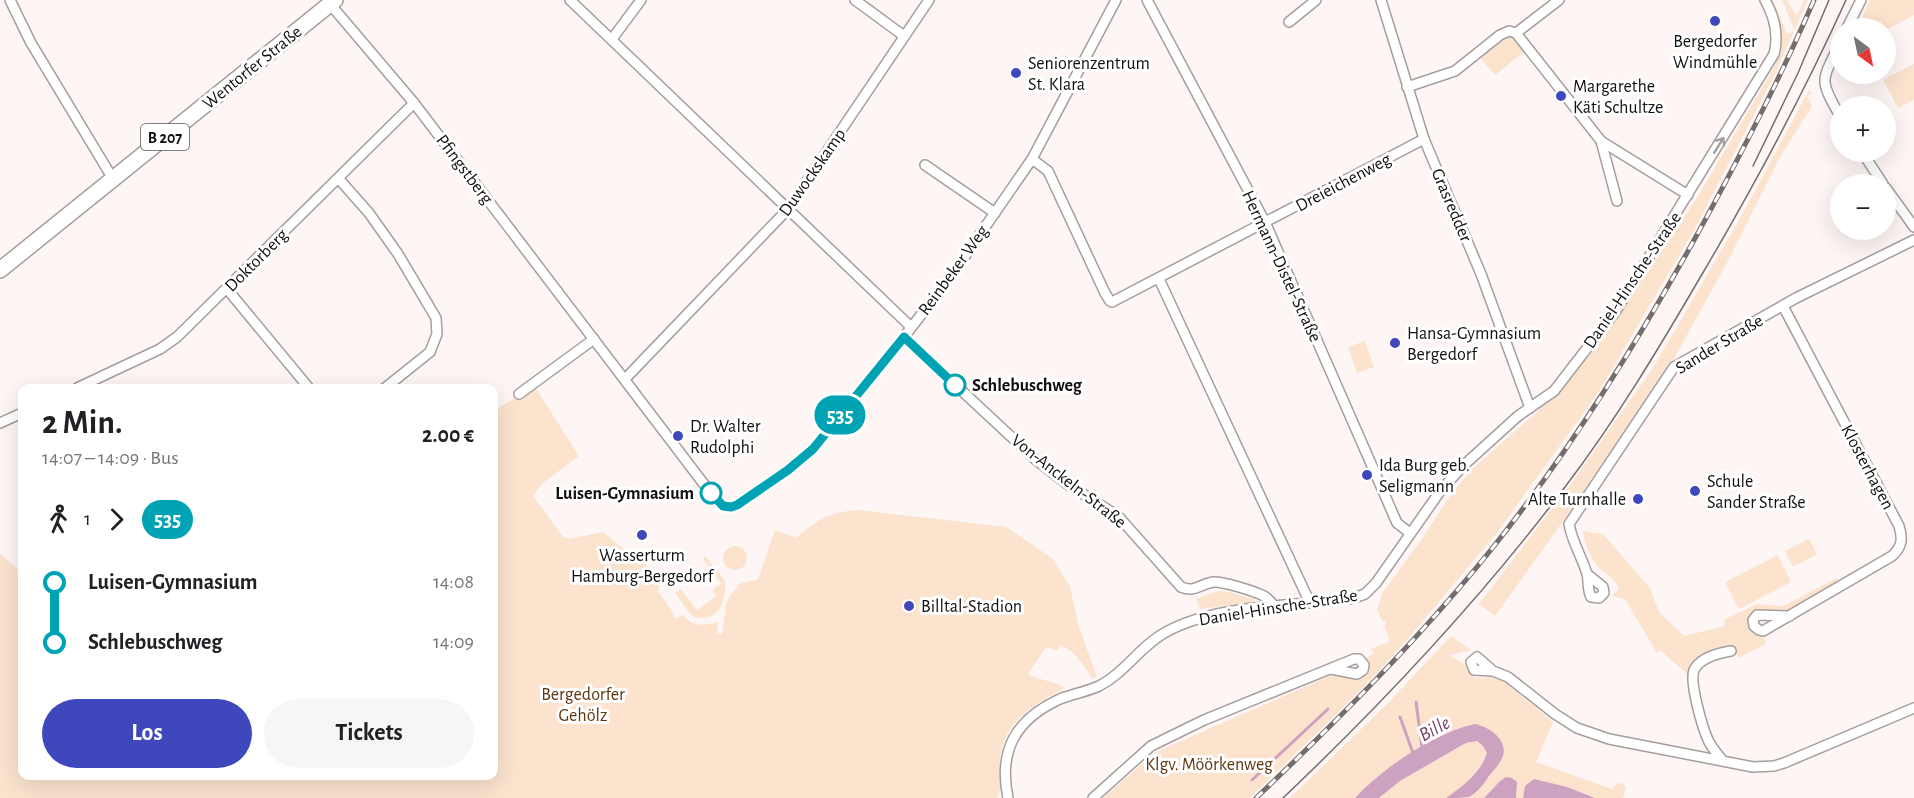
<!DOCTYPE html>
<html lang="de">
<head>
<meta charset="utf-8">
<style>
  :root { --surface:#fff; --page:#f6f6f6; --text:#202124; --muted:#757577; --accent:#3e48bc }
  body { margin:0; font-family:"Alegreya Sans",sans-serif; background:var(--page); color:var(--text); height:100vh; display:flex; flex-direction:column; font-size:22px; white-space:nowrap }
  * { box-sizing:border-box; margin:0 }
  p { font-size:20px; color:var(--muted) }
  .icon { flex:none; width:33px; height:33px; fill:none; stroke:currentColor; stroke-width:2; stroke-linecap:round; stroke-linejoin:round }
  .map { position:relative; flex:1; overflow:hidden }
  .sheet { position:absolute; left:18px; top:384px; width:480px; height:396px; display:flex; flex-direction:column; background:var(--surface); border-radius:12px; box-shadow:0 6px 24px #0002 }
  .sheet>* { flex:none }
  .badge { padding:0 12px; border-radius:20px; font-size:21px; line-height:39px }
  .needle { width:39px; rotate:147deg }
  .controls { position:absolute; left:1830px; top:18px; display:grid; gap:12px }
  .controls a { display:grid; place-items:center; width:66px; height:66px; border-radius:50%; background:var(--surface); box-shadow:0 6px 24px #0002; font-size:30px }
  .map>.badge { position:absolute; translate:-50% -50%; box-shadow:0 0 0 3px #fff }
  .legs { display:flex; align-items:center; gap:9px; height:66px; padding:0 24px; font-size:20px }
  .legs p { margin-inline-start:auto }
  .summary { display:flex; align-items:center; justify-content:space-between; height:102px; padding:0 24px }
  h1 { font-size:33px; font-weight:600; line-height:45px }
  .button { display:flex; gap:12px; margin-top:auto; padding:12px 24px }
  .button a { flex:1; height:69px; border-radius:36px; background:var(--accent); color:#fff; font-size:24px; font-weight:600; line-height:69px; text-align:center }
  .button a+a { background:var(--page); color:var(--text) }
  ul { padding:0 24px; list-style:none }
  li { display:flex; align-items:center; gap:21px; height:60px; font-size:22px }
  li i { display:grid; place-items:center; width:9px; height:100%; margin:0 8px; background:currentColor }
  li i::after { content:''; width:15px; height:15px; margin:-8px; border:4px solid; border-radius:50%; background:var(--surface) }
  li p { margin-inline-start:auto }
  li:first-child i { background:linear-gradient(#0000 50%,currentColor 0) }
  li:last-child i { background:linear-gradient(currentColor 50%,#0000 0) }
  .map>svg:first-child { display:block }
</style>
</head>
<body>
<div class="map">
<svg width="1914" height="798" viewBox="0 0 1914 798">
  <rect width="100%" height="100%" fill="#fef6f5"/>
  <!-- green -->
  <g fill="#fbe3ce">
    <path d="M1770 0H1773L1787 34 1795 31 1782 0H1787L1796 15 1798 14 1804 0H1808L1775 74 1697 225 1598 393 1496 534 1406 641 1361 690 1250 798H1103L1156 752 1334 674 1358 679 1366 674 1369 668 1365 658 1374 654 1371 649 1390 641 1384 626 1386 624 1385 621H1382L1377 610 1383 592 1421 540 1452 493 1472 469 1537 412 1592 353 1698 196 1776 64C1785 34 1781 28 1770 0Z"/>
    <path d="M1870 0H1914V15L1886 30 1857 28Z"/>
    <path d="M1507 36 1516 39 1525 51 1495 75 1479 56Z"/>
    <path d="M1914 64V100L1898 108 1883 80Z"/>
    <path d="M1809 90 1811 94 1807 96 1812 106 1780 157 1728 261 1676 355 1559 527 1495 616 1479 604 1568 488 1653 368 1743 213Z"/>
    <path d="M1365 341 1374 367 1357 373 1348 347Z"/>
    <path d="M533 384 579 456 543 483 533 496 563 537 569 539 603 532 638 561 645 563 659 586 658 591 672 611 675 619 683 615C693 627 703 626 718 622L717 634H722C724 622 724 606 730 595 733 590 737 589 739 584L758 579 775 530 796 538C819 519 828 512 859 510L1006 527 1052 558 1070 587 1078 624 1097 677 1092 678 1078 658 1070 650 1060 645 1058 651 1046 647 1028 674C1040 681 1054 680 1065 688 1034 704 1001 723 1000 761 999 773 1003 787 997 798H0V554L22 573V776H494V411L515 398Z"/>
    <path d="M1583 531 1603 534 1650 588 1659 612 1684 636 1725 626 1724 620 1757 604 1783 606 1837 578 1839 581C1823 591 1806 604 1789 610 1775 615 1753 602 1748 623L1754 632 1762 635 1766 644 1738 658 1733 647C1716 650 1695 657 1687 674L1661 651 1657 653 1625 599 1611 596 1619 589C1612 573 1603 574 1596 564 1589 555 1584 542 1583 531Z"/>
    <path d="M1809 539 1817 554 1793 567 1785 551Z"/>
    <circle cx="735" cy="558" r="12"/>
    <path d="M1778 555 1791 582 1739 609 1725 582Z"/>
    <path d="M705 556 725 581C726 597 722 617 703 618 700 618 696 618 694 617 687 612 681 600 675 593L681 589 697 610 716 596 713 590 721 583 703 559Z"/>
    <path d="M1218 591 1229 592 1254 599V602L1200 609 1196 599Z"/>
    <path d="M1451 636 1471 650 1449 655 1465 665 1469 672 1476 678 1494 677 1503 681 1553 722 1536 762 1612 789 1617 783 1623 784 1626 788 1623 798H1595L1567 787 1525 786 1523 798H1516L1517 782 1500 781 1484 798H1467L1483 785 1502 759 1475 724 1440 736 1367 786 1355 798H1290L1389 702Z"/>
    <path d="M1477 741 1483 746 1487 753C1482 769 1463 792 1446 798 1436 798 1392 798 1379 798L1400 781 1467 743Z"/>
  </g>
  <!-- water -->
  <g fill="#cda2c0">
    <path d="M1475 724C1489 727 1508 739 1503 756 1500 764 1494 770 1489 776 1484 784 1478 792 1469 797 1463 798 1453 798 1446 798 1463 786 1480 774 1487 753L1483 746 1477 741 1466 743 1400 781 1379 798H1355C1384 767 1434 733 1475 724Z"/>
    <path d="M1506 777 1512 778 1517 782 1516 798H1484L1500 781Z"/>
    <path d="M1534 779 1567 787 1595 798H1523L1525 786Z"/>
  </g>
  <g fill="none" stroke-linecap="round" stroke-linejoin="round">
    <!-- stream -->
    <g stroke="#cda2c0" stroke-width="3">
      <path d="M1416 702 1422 747"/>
      <path d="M1400 717 1413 753"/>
      <path d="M1252 780 1328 709"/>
    </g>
    <defs>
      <g id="street">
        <path d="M10 0 31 43 113 179"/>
        <path d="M570 0 911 327"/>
        <path d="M855 0 904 36"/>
        <path d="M1147 0 1265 222 1397 523 1410 533"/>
        <path d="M1381 0 1424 139 1481 274 1530 408"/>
        <path d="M330 4 414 103 716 500 723 506 734 507 788 469 813 449 904 337 954 272 1032 159 1116 0"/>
        <path d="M1289 22 1316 0"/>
        <path d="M1847 28 1861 0"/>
        <path d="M1516 33 1559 0"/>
        <path d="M612 39 641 0"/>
        <path d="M1840 43C1822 81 1818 78 1840 116"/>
        <path d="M1407 87 1455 71 1500 35 1509 31 1516 33 1601 141 1688 195"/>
        <path d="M1601 141 1617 201"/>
        <path d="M1862 152 1883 184"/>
        <path d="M1032 159 1048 171 1105 293 1110 301 1112 302 1424 139"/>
        <path d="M925 165 995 213"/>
        <path d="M338 178 369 213 398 254 436 318 437 334 430 352 385 388"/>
        <path d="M1886 188 1914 227"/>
        <path d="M1159 279 1310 603"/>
        <path d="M227 289 309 388"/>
        <path d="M1783 306 1899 526C1903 539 1902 547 1892 556L1763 631 1759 630 1754 626 1753 620 1757 615 1790 616"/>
        <path d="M904 337 1035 459 1067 484 1118 516 1181 587C1195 593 1200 584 1213 582 1222 581 1254 591 1264 596 1268 598 1271 602 1274 606"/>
        <path d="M625 379 788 209 929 0"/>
        <path d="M77 388 160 349 177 337 414 103"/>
        <path d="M519 394 594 339"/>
        <path d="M0 423 22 413"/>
        <path d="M1587 574 1603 587 1604 593 1599 598 1591 597C1587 589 1589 582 1587 574 1582 557 1572 542 1569 524L1674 367 1796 298 1914 240"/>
        <path d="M1493 671 1477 657 1471 662 1474 670 1493 671 1508 677 1555 714 1577 728 1609 739 1753 767 1774 766 1784 763 1914 708"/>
        <path d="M1723 761C1718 755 1713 749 1709 742 1703 730 1689 682 1694 670 1700 658 1719 653 1731 651"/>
        <path d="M1008 798C998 750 1016 719 1060 699 1072 694 1086 692 1099 686 1125 673 1140 646 1166 632 1218 603 1296 607 1354 598L1365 594 1376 583 1441 490 1464 465 1518 416 1554 391 1615 312 1774 54C1779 35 1774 16 1765 0"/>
        <path d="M1093 798 1151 746 1204 720 1354 659H1359L1364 665 1363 670 1357 674 1331 669"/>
      </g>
      <path id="primary" d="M0 270 335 0"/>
    </defs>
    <!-- street casing -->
    <use href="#street" stroke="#a69e9e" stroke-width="12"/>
    <!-- primary casing -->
    <use href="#primary" stroke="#a69e9e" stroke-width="18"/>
    <!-- street -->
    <use href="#street" stroke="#fff" stroke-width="9"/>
    <!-- primary -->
    <use href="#primary" stroke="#fff" stroke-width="15"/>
    <!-- tram -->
    <g stroke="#736d6d" stroke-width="1.5">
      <path d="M1753 166 1798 73 1829 0"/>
      <path d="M1283 798C1385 701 1480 600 1565 487 1616 420 1659 348 1701 276 1754 186 1803 95 1846 0"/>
    </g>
    <defs>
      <path id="rail" d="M1256 798C1338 720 1418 640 1490 551 1565 458 1629 356 1688 251 1733 170 1777 86 1814 0"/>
    </defs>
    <!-- rail casing -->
    <use href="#rail" stroke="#736d6d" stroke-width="5"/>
    <!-- rail -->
    <use href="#rail" stroke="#fff" stroke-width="3" stroke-dasharray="9" stroke-linecap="butt"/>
  </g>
  <!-- one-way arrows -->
  <defs><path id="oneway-shaft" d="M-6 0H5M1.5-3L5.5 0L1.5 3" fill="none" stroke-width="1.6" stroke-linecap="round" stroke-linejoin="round" transform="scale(1.5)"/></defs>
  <use stroke="#a09f9f" href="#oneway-shaft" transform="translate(1719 145) rotate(-58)"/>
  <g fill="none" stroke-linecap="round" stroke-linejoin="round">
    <defs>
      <path id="line-1" d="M711 493 723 506 731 507 737 505 788 470 813 449 904 337 955 385"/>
    </defs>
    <!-- line-1 casing -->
    <use href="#line-1" stroke="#fff" stroke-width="14"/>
    <!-- line-1 -->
    <use href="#line-1" stroke="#00a3b4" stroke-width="9"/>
  </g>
  <!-- markers -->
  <g fill="#3e48bc" stroke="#fff" stroke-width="2">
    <circle cx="1715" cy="21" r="6"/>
    <circle cx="1016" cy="73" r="6"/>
    <circle cx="1561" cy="96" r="6"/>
    <circle cx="1395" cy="343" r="6"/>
    <circle cx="678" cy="436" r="6"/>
    <circle cx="1367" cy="475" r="6"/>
    <circle cx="1695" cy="491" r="6"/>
    <circle cx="1638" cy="499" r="6"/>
    <circle cx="642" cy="535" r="6"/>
    <circle cx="909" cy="606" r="6"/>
  </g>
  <g fill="#fff" stroke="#00a3b4" stroke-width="3">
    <circle cx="955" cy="385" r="10"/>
    <circle cx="711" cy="493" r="10"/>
  </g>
  <g text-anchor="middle" stroke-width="6" stroke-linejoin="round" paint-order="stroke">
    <!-- shield labels -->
    <rect fill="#fff" stroke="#595757" stroke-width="1.5" x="141" y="124" width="48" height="26" rx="4.5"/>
    <g font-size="16" font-weight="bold" fill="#120f0f">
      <text x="165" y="143">B 207</text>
    </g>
    <!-- poi labels -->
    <g font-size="18" fill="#120f0f" stroke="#fff" text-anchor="start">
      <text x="1715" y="47" text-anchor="middle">Bergedorfer<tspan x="1715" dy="21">Windmühle</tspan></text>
      <text x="1028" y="69">Seniorenzentrum<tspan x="1028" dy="21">St. Klara</tspan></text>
      <text x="1573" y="92">Margarethe<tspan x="1573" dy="21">Käti Schultze</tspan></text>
      <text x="1407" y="339">Hansa-Gymnasium<tspan x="1407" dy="21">Bergedorf</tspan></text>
      <text x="690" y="432">Dr. Walter<tspan x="690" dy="21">Rudolphi</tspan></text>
      <text x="1379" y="471">Ida Burg geb.<tspan x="1379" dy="21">Seligmann</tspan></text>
      <text x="1707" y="487">Schule<tspan x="1707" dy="21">Sander Straße</tspan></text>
      <text x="1626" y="505" text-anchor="end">Alte Turnhalle</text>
      <text x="642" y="561" text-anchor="middle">Wasserturm<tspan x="642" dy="21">Hamburg-Bergedorf</tspan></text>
      <text x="921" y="612">Billtal-Stadion</text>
    </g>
    <!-- street labels -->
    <g font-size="18" fill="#120f0f" stroke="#fff">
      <text transform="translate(252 67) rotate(-39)" y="6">Wentorfer Straße</text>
      <text transform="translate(465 169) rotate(53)" y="6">Pfingstberg</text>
      <text transform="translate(812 172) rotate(-55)" y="6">Duwockskamp</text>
      <text transform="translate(1343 182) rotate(-28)" y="6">Dreieichenweg</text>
      <text transform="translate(1452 205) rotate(67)" y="6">Grasredder</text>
      <text transform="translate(256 260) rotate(-45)" y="6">Doktorberg</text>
      <text transform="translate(1282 266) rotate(65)" y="6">Hermann-Distel-Straße</text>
      <text transform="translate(953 270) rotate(-54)" y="6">Reinbeker Weg</text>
      <text transform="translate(1632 280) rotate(-56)" y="6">Daniel-Hinsche-Straße</text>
      <text transform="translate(1719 344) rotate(-31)" y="6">Sander Straße</text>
      <text transform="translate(1868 467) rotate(62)" y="6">Klosterhagen</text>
      <text transform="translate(1069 481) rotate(38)" y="6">Von-Anckeln-Straße</text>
      <text transform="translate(1278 607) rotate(-9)" y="6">Daniel-Hinsche-Straße</text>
    </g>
    <!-- stop labels -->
    <g font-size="18" font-weight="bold" fill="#120f0f" stroke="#fff" text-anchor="start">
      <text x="972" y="391">Schlebuschweg</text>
      <text x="694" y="499" text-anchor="end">Luisen-Gymnasium</text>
    </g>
    <!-- park labels -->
    <g font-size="18" fill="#5e370f" stroke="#fff">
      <text x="583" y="700">Bergedorfer<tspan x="583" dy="21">Gehölz</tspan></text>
      <text x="1209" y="770">Klgv. Möörkenweg</text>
    </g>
    <!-- water labels -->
    <g font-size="20" font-style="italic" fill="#733c65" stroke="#fff">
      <text transform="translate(1434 728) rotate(-28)" y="7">Bille</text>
    </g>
  </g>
</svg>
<div class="controls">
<a><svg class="needle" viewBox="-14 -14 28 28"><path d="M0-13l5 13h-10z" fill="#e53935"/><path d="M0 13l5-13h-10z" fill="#757577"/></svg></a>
<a>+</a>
<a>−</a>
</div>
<b class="badge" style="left:840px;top:415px;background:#00a3b4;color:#fff">535</b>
<section class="sheet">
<div class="summary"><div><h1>2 Min.</h1><p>14:07 – 14:09 · Bus</p></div><b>2.00 €</b></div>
<div class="legs"><svg class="icon" aria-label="walk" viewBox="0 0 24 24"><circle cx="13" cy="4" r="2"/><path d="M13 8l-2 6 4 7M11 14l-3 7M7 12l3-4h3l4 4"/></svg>1<svg class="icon" aria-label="forward" viewBox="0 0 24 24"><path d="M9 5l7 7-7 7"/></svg><b class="badge" style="background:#00a3b4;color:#fff">535</b></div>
<ul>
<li><i style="color:#00a3b4"></i><b>Luisen-Gymnasium</b><p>14:08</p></li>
<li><i style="color:#00a3b4"></i><b>Schlebuschweg</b><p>14:09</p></li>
</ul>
<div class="button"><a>Los</a><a>Tickets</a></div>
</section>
</div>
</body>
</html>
